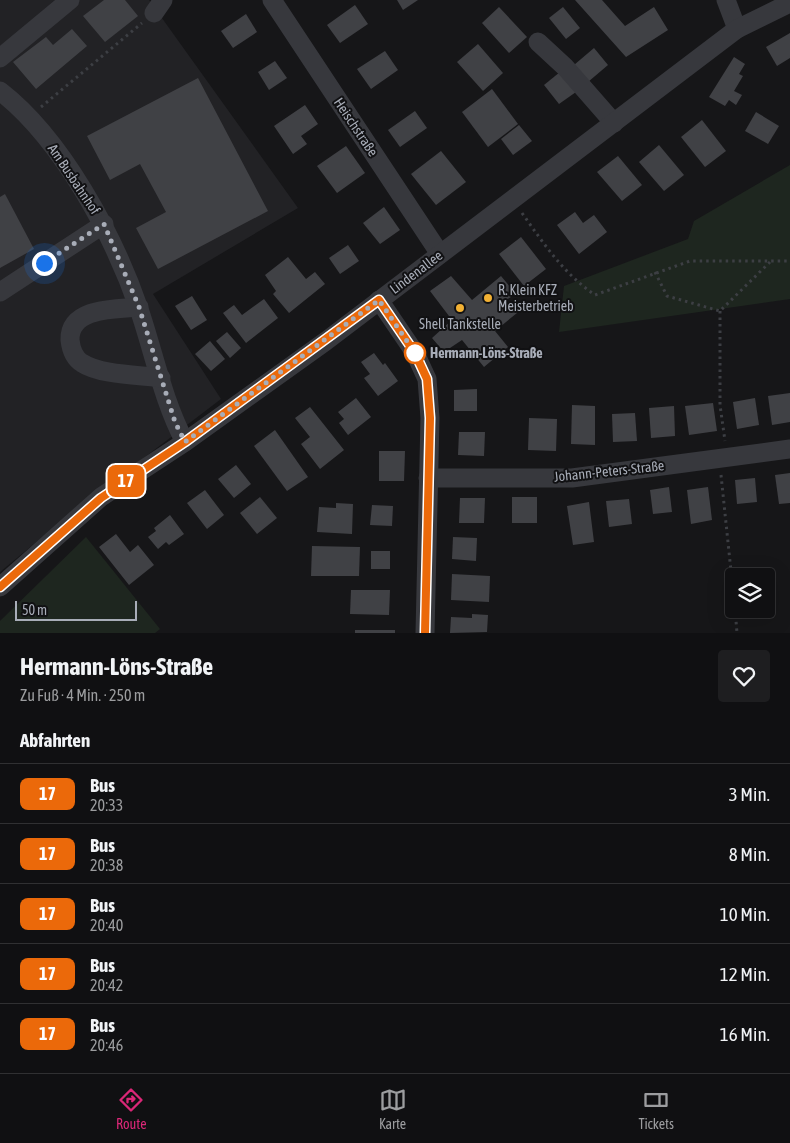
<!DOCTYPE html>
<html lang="de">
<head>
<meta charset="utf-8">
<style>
  :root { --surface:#101012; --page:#1e1e20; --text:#f1f3f6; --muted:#9c9d9f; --line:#303032; --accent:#db2777 }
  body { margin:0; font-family:"Asap Condensed",sans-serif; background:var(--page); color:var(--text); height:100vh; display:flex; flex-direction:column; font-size:19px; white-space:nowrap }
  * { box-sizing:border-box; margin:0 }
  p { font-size:16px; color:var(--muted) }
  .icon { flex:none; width:28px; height:28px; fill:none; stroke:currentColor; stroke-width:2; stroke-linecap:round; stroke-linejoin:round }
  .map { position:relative; height:633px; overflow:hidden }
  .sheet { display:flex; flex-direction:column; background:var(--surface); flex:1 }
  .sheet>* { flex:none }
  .badge { padding:0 10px; border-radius:8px; font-size:18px; line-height:32px }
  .buttons { position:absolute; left:725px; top:568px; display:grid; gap:10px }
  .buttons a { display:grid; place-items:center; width:50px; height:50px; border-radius:5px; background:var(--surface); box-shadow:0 5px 20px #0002,0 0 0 1px var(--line); font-size:25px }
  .scale { position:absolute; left:15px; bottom:12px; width:122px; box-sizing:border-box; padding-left:5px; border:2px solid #a8adb8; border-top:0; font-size:14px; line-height:18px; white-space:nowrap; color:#a8adb8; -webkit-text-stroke:4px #111113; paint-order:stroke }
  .you { position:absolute; width:25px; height:25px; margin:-12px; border:4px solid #fff; border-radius:50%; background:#1a73e8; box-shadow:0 0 0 8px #1a73e833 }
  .map>.badge { position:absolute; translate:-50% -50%; box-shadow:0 0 0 2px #fff }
  h2 { padding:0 20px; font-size:19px; line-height:45px }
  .round { display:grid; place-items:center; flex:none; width:52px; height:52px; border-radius:5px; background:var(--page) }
  .overview { display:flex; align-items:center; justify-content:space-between; height:85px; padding:0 20px }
  h1 { font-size:24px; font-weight:700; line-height:38px }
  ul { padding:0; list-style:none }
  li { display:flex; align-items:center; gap:15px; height:60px; padding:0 20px; border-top:1px solid var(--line) }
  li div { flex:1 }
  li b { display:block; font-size:19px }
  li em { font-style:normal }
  li .badge { min-width:55px; font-weight:700; text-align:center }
  .tabs { display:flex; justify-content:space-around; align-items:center; height:70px; border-top:1px solid var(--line); background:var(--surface); font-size:14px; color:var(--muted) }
  .tabs a { display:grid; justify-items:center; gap:2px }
  .tabs .on { color:var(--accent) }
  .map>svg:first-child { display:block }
</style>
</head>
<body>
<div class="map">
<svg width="790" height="633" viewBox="0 0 790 633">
  <rect width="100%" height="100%" fill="#161618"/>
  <!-- built -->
  <path fill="#222225" d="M0 0H149L298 208 153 294 221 399 69 515 0 572Z"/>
  <!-- green -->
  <g fill="#1e261f">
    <path d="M790 165V299L559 332 564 286 688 239 694 221Z"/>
    <path d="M86 537 160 629 155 633H0V621Z"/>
  </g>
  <!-- building -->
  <g fill="#404145">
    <path d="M104 0H125L138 16 105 42 83 16Z"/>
    <path d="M397 0H418L403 10Z"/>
    <path d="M575 0H602L625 26 654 7 668 30 626 57Z"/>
    <path d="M355 5 368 24 340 43 327 25Z"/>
    <path d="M499 7 527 37 509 53 482 23Z"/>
    <path d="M563 7 580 28 566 39 549 18Z"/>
    <path d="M246 14 257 32 233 48 221 31Z"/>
    <path d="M72 29 87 46 36 89 13 62 46 37 53 45Z"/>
    <path d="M790 33V58L777 66 766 47Z"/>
    <path d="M478 44 503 73 483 91 457 62Z"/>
    <path d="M594 48 608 65 588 82 574 65Z"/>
    <path d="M385 51 398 70 371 89 357 69Z"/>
    <path d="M734 57 745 64 739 74 743 76 734 91 742 95 736 105 729 100 725 106 709 97Z"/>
    <path d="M275 61 287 78 269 90 258 72Z"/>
    <path d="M560 72 576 92 559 104 544 85Z"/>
    <path d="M198 78 268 211 158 269 136 228 166 212 140 164 110 180 87 136Z"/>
    <path d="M492 89 518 124 488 147 462 112Z"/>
    <path d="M305 105 318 124 301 136 307 144 293 154 274 126Z"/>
    <path d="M415 111 427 128 400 147 388 130Z"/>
    <path d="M756 112 779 126 768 144 745 131Z"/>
    <path d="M702 120 726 151 705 167 681 137Z"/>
    <path d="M519 125 532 141 513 155 501 139Z"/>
    <path d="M659 145 684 175 664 191 639 162Z"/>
    <path d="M346 146 365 173 337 193 317 166Z"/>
    <path d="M441 151 466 182 436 205 411 174Z"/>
    <path d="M618 156 642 185 622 201 597 172Z"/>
    <path d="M5 194 34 249 0 268V197Z"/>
    <path d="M384 207 400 230 380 244 363 223Z"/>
    <path d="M575 212 583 223 594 215 607 232 579 254 557 225Z"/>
    <path d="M521 237 546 269 524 286 499 254Z"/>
    <path d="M348 245 359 261 340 274 329 258Z"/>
    <path d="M288 257 306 279 315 272 325 284 289 313 273 294 276 291 265 275Z"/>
    <path d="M451 276 472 300 501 276 516 294 506 300 517 313 495 331 508 347 484 367 462 340 444 352 432 338 452 320 430 291Z"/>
    <path d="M192 296 207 320 191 330 175 306Z"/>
    <path d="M264 299 278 318 246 343 223 313 234 305 242 315Z"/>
    <path d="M227 332 241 348 230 358 216 341Z"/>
    <path d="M210 341 225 359 211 371 195 354Z"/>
    <path d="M374 353 383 365 385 363 398 381 378 396 364 378 370 374 361 362Z"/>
    <path d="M477 389V411H454V390Z"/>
    <path d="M790 393V422L772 425 768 396Z"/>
    <path d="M356 398 371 417 348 435 339 423 344 419 338 412Z"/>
    <path d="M755 398 759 425 737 429 733 402Z"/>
    <path d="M713 403 717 431 689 435 685 406Z"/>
    <path d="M572 405 595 406V445L571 444Z"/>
    <path d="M674 406 675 436 651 438 649 408Z"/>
    <path d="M310 407 344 450 320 469 301 444 310 437 295 418Z"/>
    <path d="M635 413 637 441 613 442 612 414Z"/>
    <path d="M529 418 557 419 556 451 528 450Z"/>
    <path d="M275 430 308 477 287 491 254 446Z"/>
    <path d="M459 432H485L484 456 458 455Z"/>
    <path d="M379 451H405L404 481H379Z"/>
    <path d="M236 465 251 484 234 498 218 479Z"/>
    <path d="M790 473V503L779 504 775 475Z"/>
    <path d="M755 478 757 502 737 504 735 480Z"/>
    <path d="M669 487 672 512 653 514 650 490Z"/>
    <path d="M708 487 712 520 691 524 687 490Z"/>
    <path d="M205 490 224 515 207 529 187 503Z"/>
    <path d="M260 497 277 518 257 534 240 513Z"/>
    <rect x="512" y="497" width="25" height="26"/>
    <path d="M460 498H485L484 523H459Z"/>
    <path d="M629 499 632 524 609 527 606 501Z"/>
    <path d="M589 502 594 542 573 545 567 506Z"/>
    <path d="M336 503 353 504 352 534 317 532 319 507 336 508Z"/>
    <path d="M372 505 393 506 392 526 370 525Z"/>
    <path d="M170 515 184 534 169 545 166 542 158 549 148 537 156 531 154 528Z"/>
    <path d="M116 534 130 552 138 545 154 565 129 585 99 547Z"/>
    <path d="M453 537 477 538 476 561 452 559Z"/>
    <path d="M312 546 360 547 359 576H311Z"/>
    <rect x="371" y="551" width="19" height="18"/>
    <path d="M452 574 490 576 489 602 451 600Z"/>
    <path d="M351 590H390L389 615 350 614Z"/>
    <path d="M472 614 488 615 487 632 450 633 451 617 472 618Z"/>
    <rect x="355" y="630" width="40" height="3"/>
  </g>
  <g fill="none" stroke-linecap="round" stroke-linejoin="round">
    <!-- path -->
    <g stroke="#3d3f44" stroke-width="3" stroke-dasharray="2.5 4" stroke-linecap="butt">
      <path d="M41 107 142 23"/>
      <path d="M522 213C544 244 563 273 595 295L690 261H790"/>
      <path d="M655 272 667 296 720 311 770 262"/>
      <path d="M720 311V405L725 441"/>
      <path d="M721 475 734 600"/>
      <path d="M735 609 737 633"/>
    </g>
    <!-- minor -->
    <g stroke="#37383d" stroke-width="19">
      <path d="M272 0 440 254"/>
      <path d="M726 0 737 29"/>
      <path d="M154 13 163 0"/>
      <path d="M538 42 565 67 614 123"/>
      <path d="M0 58 70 0"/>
      <path d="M0 91C62 139 114 236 139 309 154 353 163 401 185 442"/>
      <path d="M0 292 104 224"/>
      <path d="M379 300 415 353 427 379 430 418 425 633"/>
      <path d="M139 307C117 309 69 307 70 340 71 349 74 358 82 363 100 375 140 375 161 378"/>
      <path d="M428 478H572L790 449"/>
      <path d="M0 587 101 497 185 442 326 341 737 29 790 3"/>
    </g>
  </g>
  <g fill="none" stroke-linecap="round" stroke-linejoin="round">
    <defs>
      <path id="line" d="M0 587 101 498 185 442 379 300 415 353 427 379 430 418 425 633"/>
    </defs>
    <!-- line casing -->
    <use href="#line" stroke="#fff" stroke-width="11"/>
    <!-- line -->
    <use href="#line" stroke="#eb690a" stroke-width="8"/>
    <!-- walk -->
    <path stroke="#a8adb8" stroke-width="5" stroke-dasharray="0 9" d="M44 263 104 224 139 307 175 422 185 442 379 300 415 353"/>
  </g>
  <!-- markers -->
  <g fill="#f2b134" stroke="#111113" stroke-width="2">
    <circle cx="488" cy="298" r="5"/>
    <circle cx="460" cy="308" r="5"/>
  </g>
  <circle fill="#fff" stroke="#eb690a" stroke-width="2.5" cx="415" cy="353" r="10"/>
  <g text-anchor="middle" stroke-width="4" stroke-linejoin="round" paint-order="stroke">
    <!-- street labels -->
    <g font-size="14" fill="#a8adb8" stroke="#111113">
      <text transform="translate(356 127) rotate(56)" y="5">Heischstraße</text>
      <text transform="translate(74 179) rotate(56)" y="5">Am Busbahnhof</text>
      <text transform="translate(416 272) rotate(-37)" y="5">Lindenallee</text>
      <text transform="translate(609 471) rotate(-6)" y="5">Johann-Peters-Straße</text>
    </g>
    <!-- poi labels -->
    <g font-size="14" fill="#a8adb8" stroke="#111113" text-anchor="start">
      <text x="498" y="295">R. Klein KFZ<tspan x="498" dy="16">Meisterbetrieb</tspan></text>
      <text x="460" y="329" text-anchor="middle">Shell Tankstelle</text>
    </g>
    <!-- stop labels -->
    <g font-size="14" font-weight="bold" fill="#a8adb8" stroke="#111113" text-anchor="start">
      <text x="430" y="358">Hermann-Löns-Straße</text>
    </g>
  </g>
</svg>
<div class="buttons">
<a><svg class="icon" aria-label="layers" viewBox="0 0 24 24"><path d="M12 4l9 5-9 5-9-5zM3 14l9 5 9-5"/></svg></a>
</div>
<div class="scale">50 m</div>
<div class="you" style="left:44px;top:263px"></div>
<b class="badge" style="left:126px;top:481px;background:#eb690a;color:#fff">17</b>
</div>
<section class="sheet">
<div class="overview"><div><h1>Hermann-Löns-Straße</h1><p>Zu Fuß · 4 Min. · 250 m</p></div><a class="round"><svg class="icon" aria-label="heart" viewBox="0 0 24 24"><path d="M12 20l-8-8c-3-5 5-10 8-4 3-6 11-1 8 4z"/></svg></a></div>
<h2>Abfahrten</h2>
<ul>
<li><span class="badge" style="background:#eb690a;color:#fff">17</span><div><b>Bus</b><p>20:33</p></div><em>3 Min.</em></li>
<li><span class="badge" style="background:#eb690a;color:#fff">17</span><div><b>Bus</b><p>20:38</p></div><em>8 Min.</em></li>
<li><span class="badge" style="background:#eb690a;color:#fff">17</span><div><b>Bus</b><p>20:40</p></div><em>10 Min.</em></li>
<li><span class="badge" style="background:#eb690a;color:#fff">17</span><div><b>Bus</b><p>20:42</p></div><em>12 Min.</em></li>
<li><span class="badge" style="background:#eb690a;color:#fff">17</span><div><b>Bus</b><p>20:46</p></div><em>16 Min.</em></li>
</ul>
</section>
<nav class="tabs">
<a class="on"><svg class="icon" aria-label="directions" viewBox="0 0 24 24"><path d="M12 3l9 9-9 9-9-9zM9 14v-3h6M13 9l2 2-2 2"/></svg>Route</a>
<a><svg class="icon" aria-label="map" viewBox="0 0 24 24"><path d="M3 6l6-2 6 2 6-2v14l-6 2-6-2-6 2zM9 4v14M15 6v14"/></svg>Karte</a>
<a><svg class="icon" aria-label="tickets" viewBox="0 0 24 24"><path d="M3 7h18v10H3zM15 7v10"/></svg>Tickets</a>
</nav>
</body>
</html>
